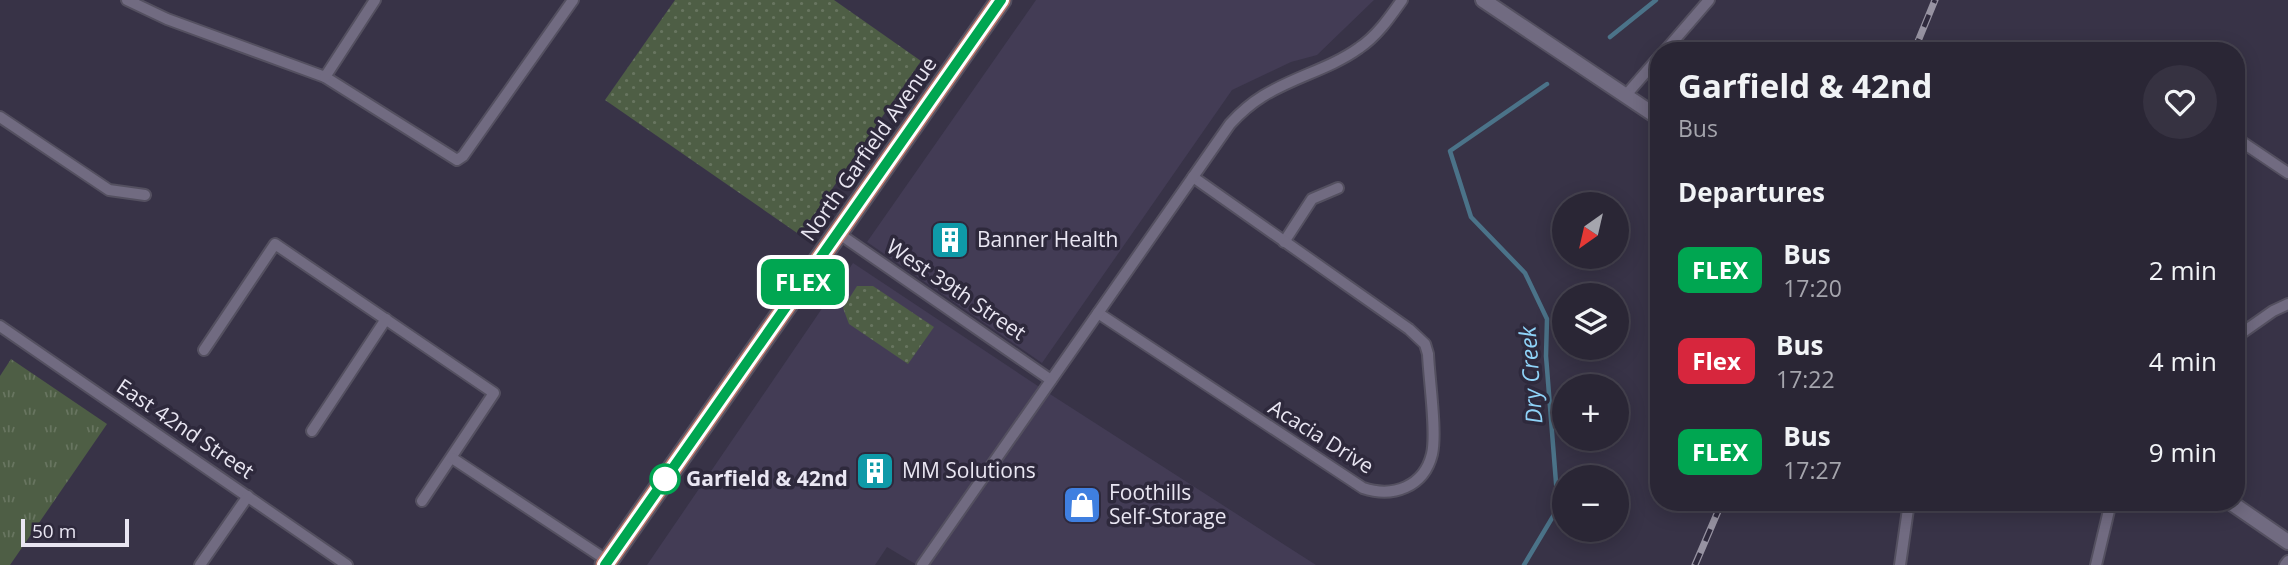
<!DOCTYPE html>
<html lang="en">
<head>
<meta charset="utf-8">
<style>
  :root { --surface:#2a2635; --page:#363241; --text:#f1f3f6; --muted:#a5a5ad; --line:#464350 }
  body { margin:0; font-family:"Open Sans",sans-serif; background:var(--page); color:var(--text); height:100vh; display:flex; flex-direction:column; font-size:26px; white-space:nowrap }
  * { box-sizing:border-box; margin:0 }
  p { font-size:23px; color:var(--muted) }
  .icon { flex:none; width:38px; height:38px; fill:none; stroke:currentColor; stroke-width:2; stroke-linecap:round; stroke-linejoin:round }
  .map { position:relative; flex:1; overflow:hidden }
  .drawer { position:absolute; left:1650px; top:42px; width:595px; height:469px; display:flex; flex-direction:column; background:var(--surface); border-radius:28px; box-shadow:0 4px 18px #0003,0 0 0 2px var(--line) }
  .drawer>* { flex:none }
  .badge { padding:0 14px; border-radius:10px; font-size:24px; line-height:46px }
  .needle { width:46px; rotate:214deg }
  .buttons { position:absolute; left:1552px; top:192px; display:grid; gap:14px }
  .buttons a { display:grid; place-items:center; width:77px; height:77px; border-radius:50%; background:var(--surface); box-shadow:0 4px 18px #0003,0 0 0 2px var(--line); font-size:35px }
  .scale { position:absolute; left:21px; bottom:18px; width:108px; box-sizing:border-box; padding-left:7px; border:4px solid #e9e6f2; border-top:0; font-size:19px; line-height:24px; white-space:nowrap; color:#e9e6f2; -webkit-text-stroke:5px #2e293c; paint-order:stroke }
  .map>.badge { position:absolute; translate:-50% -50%; box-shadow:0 0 0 4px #fff }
  h2 { padding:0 28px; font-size:26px; line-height:63px }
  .round { display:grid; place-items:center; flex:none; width:74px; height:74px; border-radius:37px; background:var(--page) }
  .overview { display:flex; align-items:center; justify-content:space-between; height:119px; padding:0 28px }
  h1 { font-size:33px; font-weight:700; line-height:52px }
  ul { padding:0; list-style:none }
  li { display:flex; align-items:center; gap:21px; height:91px; padding:0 28px }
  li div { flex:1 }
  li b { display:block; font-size:26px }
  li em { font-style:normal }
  li .badge { min-width:77px; font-weight:700; text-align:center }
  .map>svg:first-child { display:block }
</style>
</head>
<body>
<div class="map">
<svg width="2288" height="565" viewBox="0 0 2288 565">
  <defs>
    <pattern id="grass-dots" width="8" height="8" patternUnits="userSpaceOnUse" patternTransform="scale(1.75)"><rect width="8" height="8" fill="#4e5e45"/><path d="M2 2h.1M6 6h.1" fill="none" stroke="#687560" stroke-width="1.8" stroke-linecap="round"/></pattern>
    <pattern id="park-tufts" width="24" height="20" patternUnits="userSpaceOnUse" patternTransform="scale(1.75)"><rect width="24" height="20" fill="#4e5e45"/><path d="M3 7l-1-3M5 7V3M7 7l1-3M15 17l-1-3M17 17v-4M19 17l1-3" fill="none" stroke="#687560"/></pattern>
  </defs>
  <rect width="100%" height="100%" fill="#383347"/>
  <!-- built -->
  <g fill="#433c55">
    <path d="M1036 0H1374L1317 55 1291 62 1232 90 1042 363 867 242Z"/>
    <path d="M853 263 1053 396 1316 565H917L887 547 875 565H647Z"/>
  </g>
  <!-- grass -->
  <g fill="url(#grass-dots)">
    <path d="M675 0H834L921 61 800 235 605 100Z"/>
    <path d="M857 286H873L934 327 908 364 849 324 843 308Z"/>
  </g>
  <!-- park -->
  <path fill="url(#park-tufts)" d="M11 359 107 424 10 565H0V376Z"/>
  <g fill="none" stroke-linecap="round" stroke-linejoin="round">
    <!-- stream -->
    <g stroke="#4b7389" stroke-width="4.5">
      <path d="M1610 37 1656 0"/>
      <path d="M1524 565 1558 508 1546 356 1547 319 1525 273 1471 217 1450 151 1547 84"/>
    </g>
    <defs>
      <g id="minor">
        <path d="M127 0 167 19 325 77 457 160 463 156 573 0"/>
        <path d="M1665 51 1709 0"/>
        <path d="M325 77 375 0"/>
        <path d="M1626 95 1659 57"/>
        <path d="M0 117 109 190 145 195"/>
        <path d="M2236 138 2288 173"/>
        <path d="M838 233 1051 380"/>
        <path d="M1284 242 1312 199 1338 188"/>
        <path d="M1098 313 1363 488C1393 498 1424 487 1432 454 1437 432 1429 379 1428 354L1425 344 1409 329 1193 177"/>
        <path d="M0 326 347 565"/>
        <path d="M2236 337 2273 311 2288 304"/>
        <path d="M204 350 275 244 494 393 422 501"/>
        <path d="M312 431 386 319"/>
        <path d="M452 458 608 561"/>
        <path d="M200 565 248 496"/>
        <path d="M922 565 1230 124C1240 113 1250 104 1263 96 1293 77 1330 69 1359 48 1377 36 1390 17 1402 0"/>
        <path d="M1900 565 1909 502"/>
        <path d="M2096 565 2111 502"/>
        <path d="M2285 565 2288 561"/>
      </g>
      <g id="tertiary">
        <path d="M1483 0 1659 118"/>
        <path d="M2230 502 2288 542"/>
      </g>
      <path id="trunk" d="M605 565 1001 0"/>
    </defs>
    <!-- minor casing -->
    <use href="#minor" stroke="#545060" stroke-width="14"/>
    <!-- tertiary casing -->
    <use href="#tertiary" stroke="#545060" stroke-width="18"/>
    <!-- trunk casing -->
    <use href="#trunk" stroke="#545060" stroke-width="23"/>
    <!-- minor -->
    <use href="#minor" stroke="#716b81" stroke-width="10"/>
    <!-- tertiary -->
    <use href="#tertiary" stroke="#716b81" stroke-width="14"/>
    <!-- trunk -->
    <use href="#trunk" stroke="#b9776c" stroke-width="19"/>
    <defs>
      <g id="rail">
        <path d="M1914 51 1935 0"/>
        <path d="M1695 565 1722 502"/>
      </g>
    </defs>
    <!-- rail casing -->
    <use href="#rail" stroke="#9793a2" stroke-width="7"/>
    <!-- rail -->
    <use href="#rail" stroke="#2e293c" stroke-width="4.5" stroke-dasharray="13" stroke-linecap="butt"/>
  </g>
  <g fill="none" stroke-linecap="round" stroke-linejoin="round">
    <defs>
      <path id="line" d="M605 565 1001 0"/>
    </defs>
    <!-- line casing -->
    <use href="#line" stroke="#fff" stroke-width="16"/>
    <!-- line -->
    <use href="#line" stroke="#00a651" stroke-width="10"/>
  </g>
  <!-- icons -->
  <defs>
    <symbol id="building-square" viewBox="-11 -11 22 22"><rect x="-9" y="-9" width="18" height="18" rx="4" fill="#0f9aa8" stroke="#2e293c"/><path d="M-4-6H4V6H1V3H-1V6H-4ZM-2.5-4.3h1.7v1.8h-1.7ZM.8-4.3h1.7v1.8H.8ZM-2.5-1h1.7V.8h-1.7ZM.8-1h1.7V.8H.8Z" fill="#fff"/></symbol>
    <symbol id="shop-square" viewBox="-11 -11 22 22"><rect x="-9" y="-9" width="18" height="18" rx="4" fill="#3f7fe0" stroke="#2e293c"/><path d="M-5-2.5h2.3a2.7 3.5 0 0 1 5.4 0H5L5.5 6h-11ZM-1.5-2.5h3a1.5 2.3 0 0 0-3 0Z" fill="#fff"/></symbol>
  </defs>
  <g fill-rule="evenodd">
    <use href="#building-square" x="928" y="218" width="44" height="44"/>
    <use href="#building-square" x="853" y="449" width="44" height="44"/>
    <use href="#shop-square" x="1060" y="483" width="44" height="44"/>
  </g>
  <!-- markers -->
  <circle fill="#fff" stroke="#00a651" stroke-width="3.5" cx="665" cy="479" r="14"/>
  <g text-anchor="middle" stroke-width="7" stroke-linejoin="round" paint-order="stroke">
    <!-- street labels -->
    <g font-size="21" fill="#e9e6f2" stroke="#2e293c">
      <text transform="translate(869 149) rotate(-55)" y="7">North Garfield Avenue</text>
      <text transform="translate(956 290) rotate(34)" y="7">West 39th Street</text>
      <text transform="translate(185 429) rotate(34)" y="7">East 42nd Street</text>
      <text transform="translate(1321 437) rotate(32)" y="7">Acacia Drive</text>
    </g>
    <!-- poi labels -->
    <g font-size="21" fill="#e9e6f2" stroke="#2e293c" text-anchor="start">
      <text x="977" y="247">Banner Health</text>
      <text x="902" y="478">MM Solutions</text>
      <text x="1109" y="500">Foothills<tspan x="1109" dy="24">Self-Storage</tspan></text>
    </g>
    <!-- stop labels -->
    <g font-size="21" font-weight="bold" fill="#e9e6f2" stroke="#2e293c" text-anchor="start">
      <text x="686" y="486">Garfield &amp; 42nd</text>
    </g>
    <!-- water labels -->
    <g font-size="23" font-style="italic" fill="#8fd3f8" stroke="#2e293c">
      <text transform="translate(1531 375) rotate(-94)" y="8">Dry Creek</text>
    </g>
  </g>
</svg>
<div class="buttons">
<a><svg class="needle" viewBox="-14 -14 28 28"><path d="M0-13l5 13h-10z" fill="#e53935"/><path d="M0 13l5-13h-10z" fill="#a5a5ad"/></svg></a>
<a><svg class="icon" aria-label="layers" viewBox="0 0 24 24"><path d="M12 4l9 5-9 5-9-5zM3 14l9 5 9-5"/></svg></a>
<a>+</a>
<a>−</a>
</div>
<div class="scale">50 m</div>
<b class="badge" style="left:803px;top:282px;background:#00a651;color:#fff">FLEX</b>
<section class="drawer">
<div class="overview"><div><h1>Garfield &amp; 42nd</h1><p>Bus</p></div><a class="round"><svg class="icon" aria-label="heart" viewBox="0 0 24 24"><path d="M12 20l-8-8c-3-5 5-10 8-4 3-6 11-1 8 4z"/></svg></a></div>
<h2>Departures</h2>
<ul>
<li><span class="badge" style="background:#00a651;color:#fff">FLEX</span><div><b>Bus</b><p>17:20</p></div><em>2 min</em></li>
<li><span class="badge" style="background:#d7263d;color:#fff">Flex</span><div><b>Bus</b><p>17:22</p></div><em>4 min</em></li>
<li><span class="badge" style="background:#00a651;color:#fff">FLEX</span><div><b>Bus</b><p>17:27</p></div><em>9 min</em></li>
</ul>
</section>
</div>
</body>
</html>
